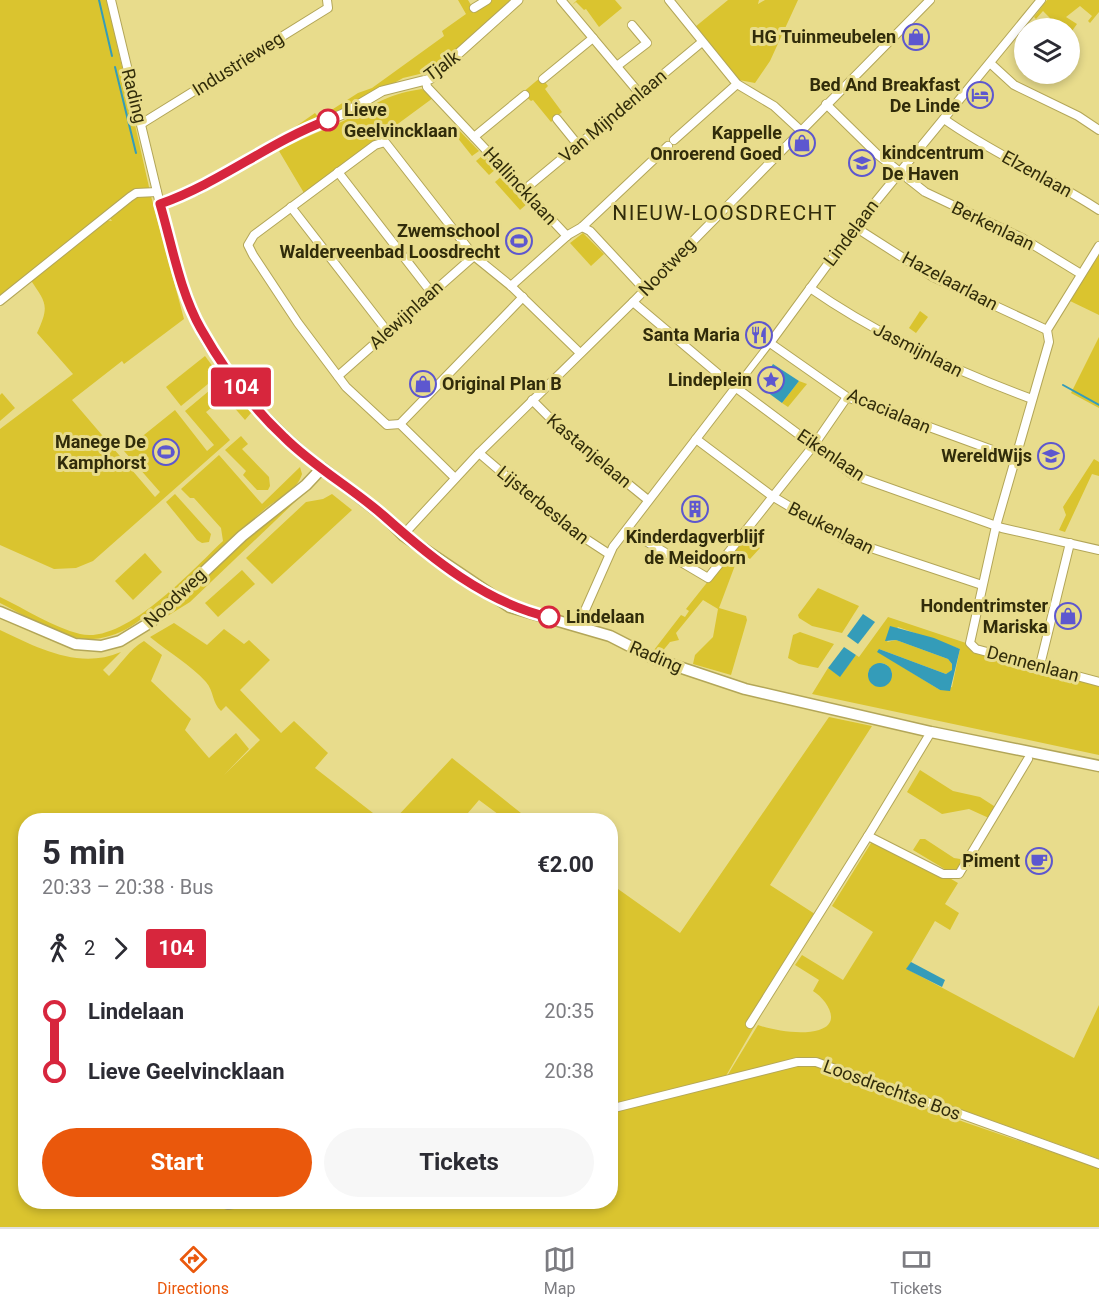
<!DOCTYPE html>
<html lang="en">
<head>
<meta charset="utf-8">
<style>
  :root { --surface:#fff; --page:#f7f7f7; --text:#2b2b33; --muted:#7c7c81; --line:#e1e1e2; --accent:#ea580c }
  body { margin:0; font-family:Roboto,sans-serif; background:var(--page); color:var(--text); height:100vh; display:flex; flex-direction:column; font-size:22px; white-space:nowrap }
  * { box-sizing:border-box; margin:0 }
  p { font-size:20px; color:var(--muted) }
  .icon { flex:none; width:33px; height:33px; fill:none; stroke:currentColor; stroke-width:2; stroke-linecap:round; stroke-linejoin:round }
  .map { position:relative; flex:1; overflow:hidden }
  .panel { position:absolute; left:18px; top:813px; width:600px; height:396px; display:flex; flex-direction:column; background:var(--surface); border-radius:24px; box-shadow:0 3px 9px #0003 }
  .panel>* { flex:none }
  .badge { padding:0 12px; border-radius:4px; font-size:21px; line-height:39px }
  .fabs { position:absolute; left:1014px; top:18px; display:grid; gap:12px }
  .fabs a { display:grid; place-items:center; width:66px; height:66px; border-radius:50%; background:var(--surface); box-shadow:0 3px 9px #0003; font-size:30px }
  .map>.badge { position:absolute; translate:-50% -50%; box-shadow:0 0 0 3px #fff }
  .legs { display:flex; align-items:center; gap:9px; height:66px; padding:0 24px; font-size:20px }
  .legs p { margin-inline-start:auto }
  .headline { display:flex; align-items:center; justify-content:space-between; height:102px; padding:0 24px }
  h1 { font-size:33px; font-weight:700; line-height:45px }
  .action { display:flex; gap:12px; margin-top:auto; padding:12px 24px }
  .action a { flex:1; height:69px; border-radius:36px; background:var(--accent); color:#fff; font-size:24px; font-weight:700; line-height:69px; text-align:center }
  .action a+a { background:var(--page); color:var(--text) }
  ul { padding:0 24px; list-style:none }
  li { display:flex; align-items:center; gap:21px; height:60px; font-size:22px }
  li i { display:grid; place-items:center; width:9px; height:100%; margin:0 8px; background:currentColor }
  li i::after { content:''; width:15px; height:15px; margin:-8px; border:4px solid; border-radius:50%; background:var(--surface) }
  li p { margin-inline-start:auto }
  li:first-child i { background:linear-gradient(#0000 50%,currentColor 0) }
  li:last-child i { background:linear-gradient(currentColor 50%,#0000 0) }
  .menu { display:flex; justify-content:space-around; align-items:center; height:84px; border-top:2px solid var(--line); background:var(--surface); font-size:16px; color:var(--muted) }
  .menu a { display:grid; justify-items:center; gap:3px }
  .menu .on { color:var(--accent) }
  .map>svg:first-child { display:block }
</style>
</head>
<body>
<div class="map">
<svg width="1099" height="1227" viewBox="0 0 1099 1227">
  <rect width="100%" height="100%" fill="#e8dc8c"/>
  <!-- green -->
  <g fill="#dac42f" fill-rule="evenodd">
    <path d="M0 0H107L151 196 184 319 124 364 122 361 72 400 155 497 160 492 124 451 175 410 207 451 214 445 185 411 222 380 251 413 245 420 225 397 206 412 230 440 93 561 76 568 54 569 0 545V429L73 374 37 333C50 305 46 303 30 279L105 220 112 221 106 213 0 298Z"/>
    <path d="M458 0H468L474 10 491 0H511L432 71 403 78 344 111 285 134 315 113 319 118 358 93 372 88 444 36 442 31 466 14Z"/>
    <path d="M577 0H615L622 8 599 27 586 9 584 10 576 2 572 5Z"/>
    <path d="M728 0H759L758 4 765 0H798L770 61 755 83 739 80 695 27Z"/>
    <path d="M1047 0H1099V12L1090 23 1088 21 1092 16 1080 6 1066 17 1077 24 1072 31 1060 23 1052 28 1046 23 1050 18 1043 11 1036 19 1034 17Z"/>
    <path d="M541 77 548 86 545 89 562 112 551 122 533 100 531 101 522 93Z"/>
    <path d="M422 89 433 98 304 193 279 151C298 140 317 133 337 124 372 108 381 95 422 89Z"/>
    <path d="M453 124 479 151 472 156 449 127Z"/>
    <path d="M483 155 496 169 489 175 476 161Z"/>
    <path d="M503 175 528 203 520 210 495 182Z"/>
    <path d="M583 233 604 254 591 266 570 243Z"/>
    <path d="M1099 252V315L1068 300Z"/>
    <path d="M920 311 928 317 916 333 909 328Z"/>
    <path d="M1099 337V408L1071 393Z"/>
    <path d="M205 356 219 375 181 406 166 387Z"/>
    <path d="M799 381 807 384 788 407 782 403Z"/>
    <path d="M2 393 15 408 0 421V395Z"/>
    <path d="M241 436 248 444 242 449 269 477 270 486 268 490H257L243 475 246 471 225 450Z"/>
    <path d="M219 455 262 504 300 467 302 474C297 491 279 498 266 508 222 546 183 590 136 623 123 632 109 638 93 639 67 642 24 615 0 603V597C25 609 53 627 80 634 125 645 193 569 223 541L221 528 194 498H190L181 489Z"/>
    <path d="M1094 459 1099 462V476L1092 474 1065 532 1059 530 1066 515 1063 507Z"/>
    <path d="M175 494 211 534 209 542 202 543 197 540 166 502Z"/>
    <path d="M332 494 352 510 272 584 246 558 306 502 323 499Z"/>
    <path d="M298 499 190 602 153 625 280 509Z"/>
    <path d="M744 536 760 548 750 559 740 552 719 608 746 616 747 620 731 675 693 664 695 655 713 637 718 609 703 600 676 633 679 640 670 642 661 653 654 650 681 615 685 617 689 611 686 609Z"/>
    <path d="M145 553 162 572 133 600 115 581Z"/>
    <path d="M242 570 255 584 218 617 205 603Z"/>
    <path d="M818 588 859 606 842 633 812 626 799 618 798 615Z"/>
    <path d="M888 617 966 643 978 654 1099 685V755L812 694 828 668 840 676 856 655 859 657ZM898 627 960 649 952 687 940 690 880 653 879 649 946 674 952 671V664L948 659 896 640 887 642ZM882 663 887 665 892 673 889 682 878 686 872 684 868 673 871 667Z"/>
    <path d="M174 623 207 645 224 629 244 644 249 640 270 660 240 690 281 733 294 721 328 753 315 768 382 820H26V1202H610L611 884 680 933 829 717 872 726 770 885 818 916 723 1081 797 1066H816L964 1122 1099 1168V1227H0V630C38 648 79 670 121 652L103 670 109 676C121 664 129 650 144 641L162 655 151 681 191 719 185 730 209 758 236 733 249 749 224 775 260 740 226 706 221 711C212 703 214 691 206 682 191 665 168 652 150 637Z"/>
    <path d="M800 632 834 644 818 668 799 664 788 658 793 635Z"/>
    <path d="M452 758 526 817 523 820H506L479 800 462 820H394Z"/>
    <path d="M920 770 953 791 980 797 997 808 991 819 969 809 942 814 907 792Z"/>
    <path d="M876 835 958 883 945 904 959 913 950 930 935 921 907 969 1074 1058 1099 1005V1159L817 1058H799L727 1076 758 1025C774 1031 803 1035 819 1030 843 1023 826 999 813 991L819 980 795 965 802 955 843 980 873 932 832 906Z"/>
    <path d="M920 839H925L954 858 966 860 961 868 953 874 913 850Z"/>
  </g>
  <!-- water -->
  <g fill="#349cb9">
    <path d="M773 364 799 381 782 403 759 386Z"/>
    <path d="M863 614 875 622 858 644 847 636Z"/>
    <path d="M890 626 934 638 960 649 950 691 940 690 877 652 879 649 946 674 952 670V664L948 659 896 640 885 641Z"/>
    <path d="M844 647 856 655 840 677 828 668Z"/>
    <circle cx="880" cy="675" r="12"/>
    <path d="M911 962 945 980 942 987 906 969Z"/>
  </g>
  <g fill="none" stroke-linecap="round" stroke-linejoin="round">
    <!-- stream -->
    <g stroke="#349cb9" stroke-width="2">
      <path d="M99 0 112 56"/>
      <path d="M115 67 136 153"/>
      <path d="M1063 385 1099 405"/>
    </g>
    <defs>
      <path id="pedestrian" d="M736 387 770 343"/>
      <g id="minor">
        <path d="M111 0 160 204"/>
        <path d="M561 0 640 94"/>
        <path d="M669 0 737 84 774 106 800 130"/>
        <path d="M474 8 487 0"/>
        <path d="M990 63 1014 85 1078 116 1099 130"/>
        <path d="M617 66 647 43 632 25"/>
        <path d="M543 79 593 38"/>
        <path d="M426 81 427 87 567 236"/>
        <path d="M826 104 877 154 925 192 1022 238 1081 274"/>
        <path d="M557 119 578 145"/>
        <path d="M944 119C993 154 1049 177 1099 210"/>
        <path d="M141 124 328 8 327 0"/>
        <path d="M474 137 525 95"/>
        <path d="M674 140 737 84"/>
        <path d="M338 172 431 292"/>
        <path d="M524 190 702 42"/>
        <path d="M291 207 387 331"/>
        <path d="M582 227 590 231 645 290"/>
        <path d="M855 227 933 277 1047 330"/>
        <path d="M1099 246 1047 330 1049 342 996 526 970 643 976 649 1099 682"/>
        <path d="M511 286 568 235 582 227 668 146"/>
        <path d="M810 288C879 336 953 370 1032 399"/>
        <path d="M0 301 130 197 136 193 157 192"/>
        <path d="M633 302 723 378 853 475 1002 528 1099 550"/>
        <path d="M338 376 474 256"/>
        <path d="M532 400 563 431 648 500"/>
        <path d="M400 424 523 297"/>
        <path d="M696 439 772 496 844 539 982 585"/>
        <path d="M479 453 560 522 609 554"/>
        <path d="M1017 459 847 397 770 343 855 227 1041 0"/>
        <path d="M455 478 400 424 387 425 346 387 298 323 253 255 248 245 254 235 375 145 385 142 474 256 511 286 580 353"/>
        <path d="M627 530 708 578 814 445 847 397"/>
        <path d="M403 535 479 453 633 302 930 0"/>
        <path d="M578 626 613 547 736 387"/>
        <path d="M1040 665 1070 543"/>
        <path d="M868 836 931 732"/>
        <path d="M750 1024 868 836 943 874H959L1028 759"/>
        <path d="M610 1109 797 1062H816L1099 1164"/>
        <path d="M219 1202 228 1205 243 1202"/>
      </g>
      <path id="tertiary" d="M322 468C274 430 214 368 191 310 178 276 170 239 160 204L197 190 279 141 343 114 382 91 430 79 518 0"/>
      <path id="secondary" d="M0 612 75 644 101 646 120 641 151 622 242 536 306 485 322 468 385 517 403 535 510 607 610 636 655 659 745 689 931 732 1099 766"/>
    </defs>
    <!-- pedestrian casing -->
    <use href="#pedestrian" stroke="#b3a658" stroke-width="8"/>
    <!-- minor casing -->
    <use href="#minor" stroke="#b3a658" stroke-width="10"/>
    <!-- tertiary casing -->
    <use href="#tertiary" stroke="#b3a658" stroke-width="11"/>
    <!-- secondary casing -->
    <use href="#secondary" stroke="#b3a658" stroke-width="13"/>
    <!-- pedestrian -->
    <use href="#pedestrian" stroke="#fff" stroke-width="6"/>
    <!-- minor -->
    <use href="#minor" stroke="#fff" stroke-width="8"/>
    <!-- tertiary -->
    <use href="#tertiary" stroke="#fff" stroke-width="9"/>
    <!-- secondary -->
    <use href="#secondary" stroke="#fff" stroke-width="10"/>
  </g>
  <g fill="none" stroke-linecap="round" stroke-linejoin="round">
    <defs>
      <path id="line-1" d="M328 120C269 142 220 183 160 204 172 245 180 292 201 329 223 368 252 407 284 437 314 467 352 488 384 516 431 558 486 603 549 617"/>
    </defs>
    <!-- line-1 casing -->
    <use href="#line-1" stroke="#fff" stroke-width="14"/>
    <!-- line-1 -->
    <use href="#line-1" stroke="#d7263d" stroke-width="9"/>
  </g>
  <!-- icons -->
  <defs>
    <symbol id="shop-ring" viewBox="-11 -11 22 22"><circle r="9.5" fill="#e8dc8c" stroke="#5d57cf" stroke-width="1.5"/><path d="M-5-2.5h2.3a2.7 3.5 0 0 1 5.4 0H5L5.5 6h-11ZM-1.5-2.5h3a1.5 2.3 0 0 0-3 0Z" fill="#5d57cf"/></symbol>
    <symbol id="hotel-ring" viewBox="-11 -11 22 22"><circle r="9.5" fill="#e8dc8c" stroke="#5d57cf" stroke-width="1.5"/><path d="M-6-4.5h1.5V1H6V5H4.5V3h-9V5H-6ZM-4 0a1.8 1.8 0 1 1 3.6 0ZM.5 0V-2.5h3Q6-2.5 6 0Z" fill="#5d57cf"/></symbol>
    <symbol id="school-ring" viewBox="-11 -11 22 22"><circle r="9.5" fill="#e8dc8c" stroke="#5d57cf" stroke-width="1.5"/><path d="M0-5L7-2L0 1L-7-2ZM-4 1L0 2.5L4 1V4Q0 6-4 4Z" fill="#5d57cf"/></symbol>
    <symbol id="stadium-ring" viewBox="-11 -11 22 22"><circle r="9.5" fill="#e8dc8c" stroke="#5d57cf" stroke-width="1.5"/><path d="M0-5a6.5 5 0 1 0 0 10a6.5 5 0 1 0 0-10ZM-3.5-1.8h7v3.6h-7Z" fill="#5d57cf"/></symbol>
    <symbol id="restaurant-ring" viewBox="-11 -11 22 22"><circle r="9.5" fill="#e8dc8c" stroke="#5d57cf" stroke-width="1.5"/><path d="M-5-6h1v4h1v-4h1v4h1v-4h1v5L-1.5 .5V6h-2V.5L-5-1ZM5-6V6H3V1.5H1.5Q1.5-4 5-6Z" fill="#5d57cf"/></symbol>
    <symbol id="sight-ring" viewBox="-11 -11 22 22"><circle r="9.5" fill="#e8dc8c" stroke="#5d57cf" stroke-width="1.5"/><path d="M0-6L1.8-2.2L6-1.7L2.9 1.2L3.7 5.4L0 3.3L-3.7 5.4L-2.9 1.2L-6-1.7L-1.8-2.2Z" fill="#5d57cf"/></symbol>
    <symbol id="building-ring" viewBox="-11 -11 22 22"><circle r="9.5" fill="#e8dc8c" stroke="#5d57cf" stroke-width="1.5"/><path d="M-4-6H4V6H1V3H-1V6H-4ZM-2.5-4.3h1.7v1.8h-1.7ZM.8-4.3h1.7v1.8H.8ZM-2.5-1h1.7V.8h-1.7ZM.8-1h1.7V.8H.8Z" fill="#5d57cf"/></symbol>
    <symbol id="cafe-ring" viewBox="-11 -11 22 22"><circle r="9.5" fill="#e8dc8c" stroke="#5d57cf" stroke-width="1.5"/><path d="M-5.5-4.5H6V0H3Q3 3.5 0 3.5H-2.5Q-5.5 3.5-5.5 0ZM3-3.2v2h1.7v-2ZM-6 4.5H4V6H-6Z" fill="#5d57cf"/></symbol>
  </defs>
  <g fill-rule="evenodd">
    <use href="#shop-ring" x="901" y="22" width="30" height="30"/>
    <use href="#hotel-ring" x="965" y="80" width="30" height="30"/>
    <use href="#shop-ring" x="787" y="128" width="30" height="30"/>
    <use href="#school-ring" x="847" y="148" width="30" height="30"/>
    <use href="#stadium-ring" x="504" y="226" width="30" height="30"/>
    <use href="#restaurant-ring" x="744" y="320" width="30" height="30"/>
    <use href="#sight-ring" x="756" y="365" width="30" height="30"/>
    <use href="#shop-ring" x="408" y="369" width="30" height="30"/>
    <use href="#stadium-ring" x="151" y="437" width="30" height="30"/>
    <use href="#school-ring" x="1036" y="441" width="30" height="30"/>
    <use href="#building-ring" x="680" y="494" width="30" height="30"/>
    <use href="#shop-ring" x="1053" y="601" width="30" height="30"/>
    <use href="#cafe-ring" x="1024" y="846" width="30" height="30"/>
  </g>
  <!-- markers -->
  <g fill="#fff" stroke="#d7263d" stroke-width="3">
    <circle cx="328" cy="120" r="10"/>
    <circle cx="549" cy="617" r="10"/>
  </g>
  <g text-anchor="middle" stroke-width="6" stroke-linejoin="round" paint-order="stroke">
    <!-- poi labels -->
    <g font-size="18" font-weight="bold" fill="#312c0a" stroke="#e8dc8c" text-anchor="end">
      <text x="896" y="43">HG Tuinmeubelen</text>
      <text x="960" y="91">Bed And Breakfast<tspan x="960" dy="21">De Linde</tspan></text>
      <text x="782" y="139">Kappelle<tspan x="782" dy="21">Onroerend Goed</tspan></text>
      <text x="882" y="159" text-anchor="start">kindcentrum<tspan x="882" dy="21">De Haven</tspan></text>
      <text x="500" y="237">Zwemschool<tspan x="500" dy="21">Walderveenbad Loosdrecht</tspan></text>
      <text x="740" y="341">Santa Maria</text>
      <text x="752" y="386">Lindeplein</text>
      <text x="442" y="390" text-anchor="start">Original Plan B</text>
      <text x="146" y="448">Manege De<tspan x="146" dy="21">Kamphorst</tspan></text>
      <text x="1032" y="462">WereldWijs</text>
      <text x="695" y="543" text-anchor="middle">Kinderdagverblijf<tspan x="695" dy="21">de Meidoorn</tspan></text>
      <text x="1048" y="612">Hondentrimster<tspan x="1048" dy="21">Mariska</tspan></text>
      <text x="1020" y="867">Piment</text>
    </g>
    <!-- street labels -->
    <g font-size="18" fill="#312c0a" stroke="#e8dc8c">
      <text transform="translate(238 64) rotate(-32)" y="6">Industrieweg</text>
      <text transform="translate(442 66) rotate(-36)" y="6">Tjalk</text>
      <text transform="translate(134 96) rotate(76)" y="6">Rading</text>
      <text transform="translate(613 116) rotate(-40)" y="6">Van Mijndenlaan</text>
      <text transform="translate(1037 174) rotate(29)" y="6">Elzenlaan</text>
      <text transform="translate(520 186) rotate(47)" y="6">Hallincklaan</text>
      <text transform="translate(993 226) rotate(26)" y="6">Berkenlaan</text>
      <text transform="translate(851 233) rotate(-53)" y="6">Lindelaan</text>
      <text transform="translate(667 267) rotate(-46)" y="6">Nootweg</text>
      <text transform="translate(950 281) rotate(28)" y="6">Hazelaarlaan</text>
      <text transform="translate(406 315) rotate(-42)" y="6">Alewijnlaan</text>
      <text transform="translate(918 350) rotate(27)" y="6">Jasmijnlaan</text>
      <text transform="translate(889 411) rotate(23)" y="6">Acacialaan</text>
      <text transform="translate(589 451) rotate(40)" y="6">Kastanjelaan</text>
      <text transform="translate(831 455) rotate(34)" y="6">Eikenlaan</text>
      <text transform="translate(543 505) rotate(39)" y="6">Lijsterbeslaan</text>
      <text transform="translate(831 528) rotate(27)" y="6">Beukenlaan</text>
      <text transform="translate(175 598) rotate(-43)" y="6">Noodweg</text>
      <text transform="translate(656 657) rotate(23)" y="6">Rading</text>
      <text transform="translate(1033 664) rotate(15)" y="6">Dennenlaan</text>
      <text transform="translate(892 1090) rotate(20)" y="6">Loosdrechtse Bos</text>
    </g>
    <!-- stop labels -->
    <g font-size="18" font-weight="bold" fill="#312c0a" stroke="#e8dc8c" text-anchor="start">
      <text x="344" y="116">Lieve<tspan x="344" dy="21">Geelvincklaan</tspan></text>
      <text x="566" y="623">Lindelaan</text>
    </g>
    <!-- quarter labels -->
    <g font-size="21" letter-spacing="1.5" fill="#312c0a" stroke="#e8dc8c">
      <text x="725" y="220">NIEUW-LOOSDRECHT</text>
    </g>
  </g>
</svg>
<div class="fabs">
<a><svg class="icon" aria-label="layers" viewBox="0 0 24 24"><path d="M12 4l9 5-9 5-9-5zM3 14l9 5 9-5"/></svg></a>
</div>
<b class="badge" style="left:241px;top:387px;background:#d7263d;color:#fff">104</b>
<section class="panel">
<div class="headline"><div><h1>5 min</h1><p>20:33 – 20:38 · Bus</p></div><b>€2.00</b></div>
<div class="legs"><svg class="icon" aria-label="walk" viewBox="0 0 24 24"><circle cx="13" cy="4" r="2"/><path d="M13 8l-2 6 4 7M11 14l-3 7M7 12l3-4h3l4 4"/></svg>2<svg class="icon" aria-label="forward" viewBox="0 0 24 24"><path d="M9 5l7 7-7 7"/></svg><b class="badge" style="background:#d7263d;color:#fff">104</b></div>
<ul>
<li><i style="color:#d7263d"></i><b>Lindelaan</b><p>20:35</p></li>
<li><i style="color:#d7263d"></i><b>Lieve Geelvincklaan</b><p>20:38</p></li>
</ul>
<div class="action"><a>Start</a><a>Tickets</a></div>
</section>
</div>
<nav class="menu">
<a class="on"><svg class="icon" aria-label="directions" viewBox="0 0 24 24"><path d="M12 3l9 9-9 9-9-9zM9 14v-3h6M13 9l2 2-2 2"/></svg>Directions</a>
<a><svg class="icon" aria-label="map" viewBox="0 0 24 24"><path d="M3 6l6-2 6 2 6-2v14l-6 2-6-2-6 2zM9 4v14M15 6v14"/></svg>Map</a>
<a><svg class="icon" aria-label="tickets" viewBox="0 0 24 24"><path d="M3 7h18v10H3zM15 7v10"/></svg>Tickets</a>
</nav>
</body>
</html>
